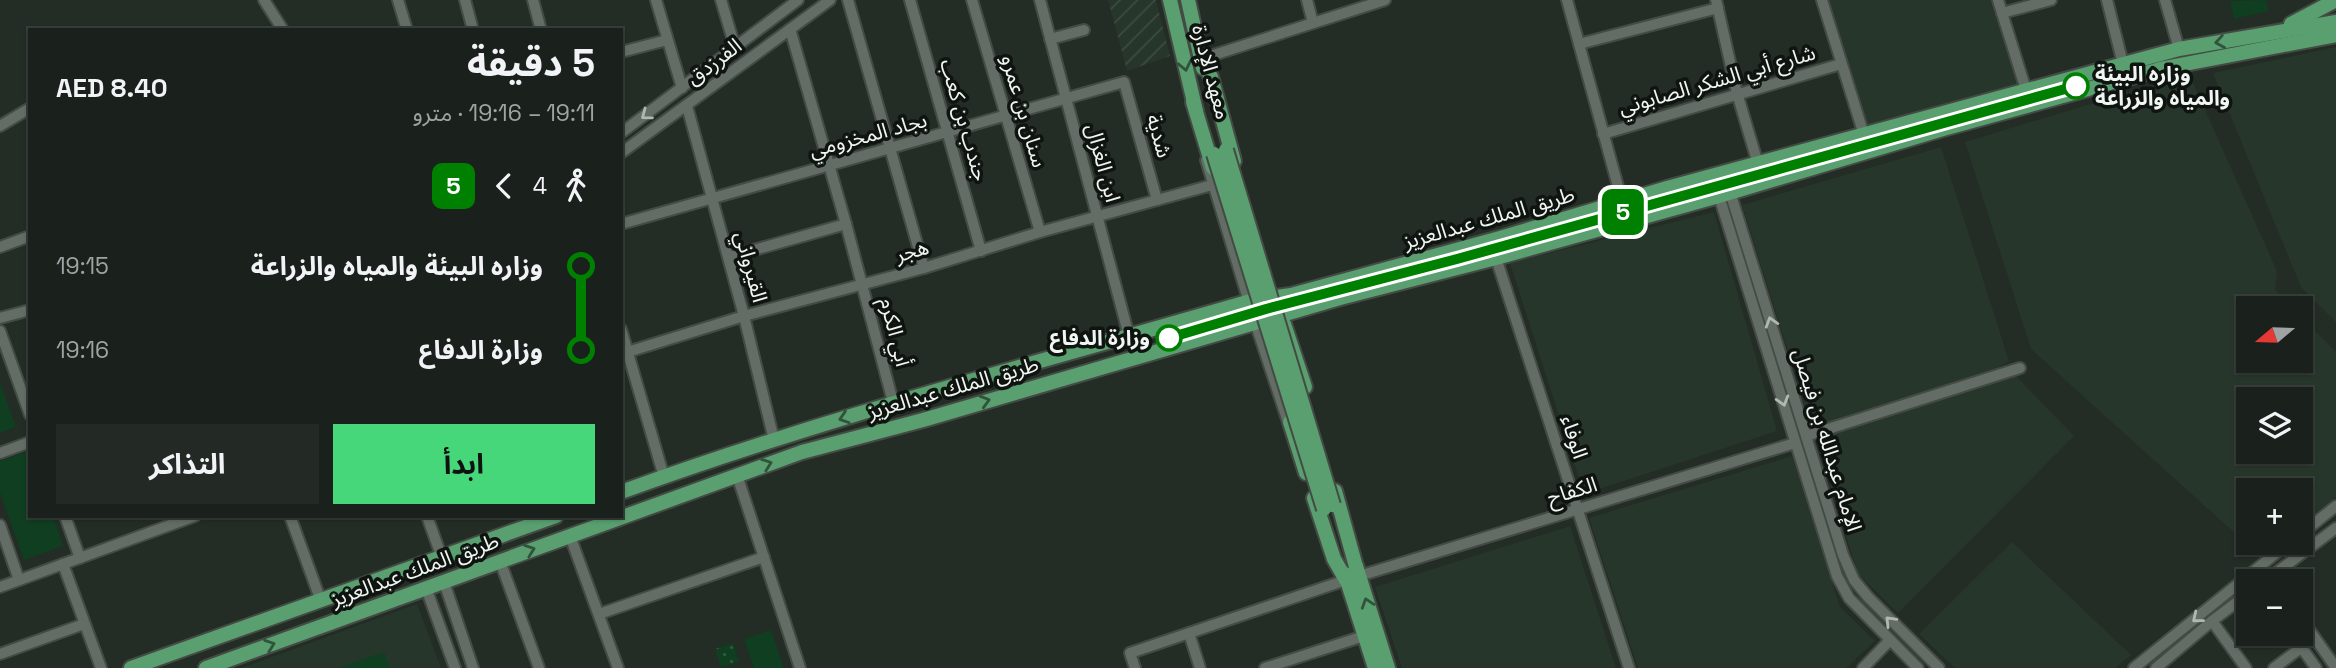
<!DOCTYPE html>
<html lang="ar">
<head>
<meta charset="utf-8">
<style>
  :root { --surface:#1a211c; --page:#232925; --text:#f1f3f6; --muted:#9fa3a3; --line:#383e3b; --accent:#45d77a }
  body { margin:0; font-family:"Space Grotesk","Noto Sans Arabic",sans-serif; background:var(--page); color:var(--text); direction:rtl; height:100vh; display:flex; flex-direction:column; font-size:26px; white-space:nowrap }
  * { box-sizing:border-box; margin:0 }
  p { font-size:23px; color:var(--muted) }
  .icon { flex:none; width:38px; height:38px; fill:none; stroke:currentColor; stroke-width:2; stroke-linecap:round; stroke-linejoin:round }
  .map { position:relative; flex:1; overflow:hidden; direction:ltr }
  .drawer { position:absolute; left:28px; top:28px; width:595px; height:490px; display:flex; flex-direction:column; background:var(--surface); border-radius:0px; box-shadow:0 2px 5px #0004,0 0 0 2px var(--line); direction:rtl }
  .drawer>* { flex:none }
  .badge { padding:0 14px; border-radius:10px; font-size:24px; line-height:46px }
  .needle { width:46px; rotate:251deg }
  .fabs { position:absolute; left:2236px; top:296px; display:grid; gap:14px }
  .fabs a { display:grid; place-items:center; width:77px; height:77px; border-radius:0px; background:var(--surface); box-shadow:0 2px 5px #0004,0 0 0 2px var(--line); font-size:35px }
  .map>.badge { position:absolute; translate:-50% -50%; box-shadow:0 0 0 4px #fff }
  .legs { display:flex; align-items:center; gap:10px; height:77px; padding:0 28px; font-size:23px }
  .legs p { margin-inline-start:auto }
  .summary { display:flex; align-items:center; justify-content:space-between; height:119px; padding:0 28px }
  h1 { font-size:38px; font-weight:700; line-height:52px }
  .button { display:flex; gap:14px; margin-top:auto; padding:14px 28px }
  .button a { flex:1; height:80px; border-radius:0px; background:var(--accent); color:#111; font-size:28px; font-weight:700; line-height:80px; text-align:center }
  .button a+a { background:var(--page); color:var(--text) }
  ul { padding:0 28px; list-style:none }
  li { display:flex; align-items:center; gap:24px; height:84px; font-size:26px }
  li i { display:grid; place-items:center; width:10px; height:100%; margin:0 9px; background:currentColor }
  li i::after { content:''; width:18px; height:18px; margin:-9px; border:5px solid; border-radius:50%; background:var(--surface) }
  li p { margin-inline-start:auto }
  li:first-child i { background:linear-gradient(#0000 50%,currentColor 0) }
  li:last-child i { background:linear-gradient(currentColor 50%,#0000 0) }
  .map>svg:first-child { display:block }
</style>
</head>
<body>
<div class="map">
<svg width="2336" height="668" viewBox="0 0 2336 668">
  <defs>
    <pattern id="industrial-furrows" width="10" height="10" patternUnits="userSpaceOnUse" patternTransform="scale(1.75)"><rect width="10" height="10" fill="#27362a"/><path d="M-1 1l2-2M0 10L10 0M9 11l2-2" fill="none" stroke="#3c4a3f"/></pattern>
    <pattern id="garden-dots" width="8" height="8" patternUnits="userSpaceOnUse" patternTransform="scale(1.75)"><rect width="8" height="8" fill="#0f3e20"/><path d="M2 2h.1M6 6h.1" fill="none" stroke="#325a41" stroke-width="1.8" stroke-linecap="round"/></pattern>
  </defs>
  <rect width="100%" height="100%" fill="#232c25"/>
  <!-- built -->
  <g fill="#27362a" fill-rule="evenodd">
    <path d="M1826 0H1995L2020 84 1868 125Z"/>
    <path d="M2336 47V322L2301 287 2213 73Z"/>
    <path d="M2189 74 2277 271 2275 290 2293 308H2249V360H2301V317L2336 352V497L2301 524V490H2249V542L2278 543 2274 546 2248 545 2031 349 1965 142ZM2249 399H2301V452H2249Z"/>
    <path d="M1941 147 2009 361 1981 378 2014 374 2074 436 1898 613 1858 574 1742 205Z"/>
    <path d="M1714 212 1777 431 1584 494 1510 263Z"/>
    <path d="M1792 456 1840 607 1875 641 1846 668H1638L1589 518Z"/>
    <path d="M1570 526 1616 668H1402L1375 587Z"/>
    <path d="M2012 542 2131 655 2115 668H1955L1919 634Z"/>
    <path d="M417 604 441 668H242Z"/>
  </g>
  <!-- industrial -->
  <path fill="url(#industrial-furrows)" d="M1108 0H1156L1170 56 1127 71Z"/>
  <!-- green -->
  <g fill="#0f3e20">
    <path d="M2266 0 2269 11 2234 19 2230 1Z"/>
    <path d="M0 382 16 427 0 433Z"/>
    <path d="M29 451 30 516H53L63 546 24 560 0 493V461Z"/>
    <path d="M771 630 784 668H754L744 639Z"/>
    <path d="M384 652 390 668H339Z"/>
  </g>
  <!-- garden -->
  <path fill="url(#garden-dots)" d="M733 643 739 662 721 667 715 649Z"/>
  <g fill="none" stroke-linecap="round" stroke-linejoin="round">
    <defs>
      <g id="minor">
        <path d="M264 0 283 30"/>
        <path d="M398 0 407 30"/>
        <path d="M465 0 473 30"/>
        <path d="M533 0 541 30"/>
        <path d="M656 0 682 88"/>
        <path d="M721 0 735 47"/>
        <path d="M848 0 924 268"/>
        <path d="M910 0 981 251"/>
        <path d="M972 0 1040 232"/>
        <path d="M1040 0 1129 336"/>
        <path d="M1307 0 1313 23"/>
        <path d="M1567 0 1622 201"/>
        <path d="M1716 0 1737 93 1758 164"/>
        <path d="M1822 0 1864 135"/>
        <path d="M1998 0 2026 90"/>
        <path d="M2107 0 2123 64"/>
        <path d="M2165 0 2179 49"/>
        <path d="M2002 13 2051 0"/>
        <path d="M790 29 846 224 893 402"/>
        <path d="M1050 39 1084 30"/>
        <path d="M1579 44 1718 8"/>
        <path d="M621 52 667 40"/>
        <path d="M1201 59 1385 0"/>
        <path d="M687 106 744 316 774 440"/>
        <path d="M0 126 30 108"/>
        <path d="M621 133 798 0"/>
        <path d="M1603 134 1841 64"/>
        <path d="M621 153 830 0"/>
        <path d="M1206 160 1255 322 1290 428"/>
        <path d="M1730 192 1843 555 1854 580 1868 597 1939 668"/>
        <path d="M1719 196 1837 576 1849 598 1918 668"/>
        <path d="M621 224 1124 82 1157 200"/>
        <path d="M0 247 30 236"/>
        <path d="M729 257 846 224"/>
        <path d="M1496 258 1629 668"/>
        <path d="M0 318 30 310"/>
        <path d="M621 329 664 477"/>
        <path d="M0 331 30 415"/>
        <path d="M621 354 744 316 924 268 1040 232 1212 185"/>
        <path d="M1806 436 2020 368"/>
        <path d="M0 453 30 442"/>
        <path d="M737 475 800 668"/>
        <path d="M65 516 80 558"/>
        <path d="M290 516 321 601"/>
        <path d="M427 516 442 558"/>
        <path d="M0 525 19 580"/>
        <path d="M2301 534 2336 506"/>
        <path d="M570 536 618 668"/>
        <path d="M500 561 539 668"/>
        <path d="M63 564 101 668"/>
        <path d="M1359 576 1795 443"/>
        <path d="M2265 581 2336 528"/>
        <path d="M444 582 473 668"/>
        <path d="M0 587 195 516"/>
        <path d="M426 588 455 668"/>
        <path d="M599 614 764 557"/>
        <path d="M2301 618 2336 668"/>
        <path d="M2212 621 2246 668"/>
        <path d="M1189 633 1200 668"/>
        <path d="M2292 634 2316 668"/>
        <path d="M0 654 84 624"/>
        <path d="M1135 668 1130 653 1346 580"/>
        <path d="M1265 668 1364 636"/>
        <path d="M1863 668 1890 640"/>
        <path d="M2134 668 2290 542"/>
        <path d="M2156 668 2212 621 2249 593"/>
        <path d="M2274 668 2302 647"/>
      </g>
      <g id="major">
        <path d="M1170 0 1196 111"/>
        <path d="M1188 0 1203 68"/>
        <path d="M2291 24 2336 0"/>
        <path d="M1202 60 1211 77 1234 161"/>
        <path d="M1193 102 1213 168"/>
        <path d="M1284 324 1305 387"/>
        <path d="M1290 422 1306 473"/>
        <path d="M1335 491 1358 574"/>
        <path d="M621 492C829 416 1042 362 1254 300L1291 295 1500 238 1667 188 2179 49 2336 22"/>
        <path d="M1314 498 1334 559 1346 580"/>
        <path d="M1356 566 1388 668"/>
        <path d="M1345 574 1375 668"/>
        <path d="M131 668 556 516"/>
        <path d="M206 668 802 452 923 420 1340 298 1496 258 1719 196 1943 129 2164 68 2336 35"/>
      </g>
    </defs>
    <!-- minor casing -->
    <use href="#minor" stroke="#434b44" stroke-width="14"/>
    <!-- major casing -->
    <use href="#major" stroke="#434b44" stroke-width="18"/>
    <!-- minor -->
    <use href="#minor" stroke="#636d65" stroke-width="10"/>
    <!-- major -->
    <use href="#major" stroke="#599f6f" stroke-width="14"/>
    <defs>
      <g id="major-bridge">
        <path d="M1226 150 1333 505"/>
        <path d="M1214 154 1324 509"/>
      </g>
    </defs>
    <!-- major-bridge casing -->
    <use href="#major-bridge" stroke="#434b44" stroke-width="18" stroke-linecap="butt"/>
    <!-- major-bridge -->
    <use href="#major-bridge" stroke="#599f6f" stroke-width="14"/>
  </g>
  <!-- one-way arrows -->
  <defs><path id="oneway-chevron" d="M-2-3.5L2.5 0L-2 3.5" fill="none" stroke-width="1.6" stroke-linecap="round" stroke-linejoin="round" transform="scale(1.75)"/></defs>
  <g stroke="#31533b">
    <use href="#oneway-chevron" transform="translate(2220 42) rotate(170)"/>
    <use href="#oneway-chevron" transform="translate(1185 66) rotate(78)"/>
    <use href="#oneway-chevron" transform="translate(985 401) rotate(-16)"/>
    <use href="#oneway-chevron" transform="translate(844 418) rotate(162)"/>
    <use href="#oneway-chevron" transform="translate(767 464) rotate(-20)"/>
    <use href="#oneway-chevron" transform="translate(530 550) rotate(-20)"/>
    <use href="#oneway-chevron" transform="translate(1367 603) rotate(-108)"/>
    <use href="#oneway-chevron" transform="translate(270 645) rotate(-20)"/>
  </g>
  <g stroke="#b1b8b2">
    <use href="#oneway-chevron" transform="translate(646 115) rotate(143)"/>
    <use href="#oneway-chevron" transform="translate(1771 322) rotate(-107)"/>
    <use href="#oneway-chevron" transform="translate(1783 401) rotate(73)"/>
    <use href="#oneway-chevron" transform="translate(2197 618) rotate(141)"/>
    <use href="#oneway-chevron" transform="translate(1890 621) rotate(-134)"/>
  </g>
  <g fill="none" stroke-linecap="round" stroke-linejoin="round">
    <defs>
      <path id="line-1" d="M1169 338 1266 309 1457 259 2076 86"/>
    </defs>
    <!-- line-1 casing -->
    <use href="#line-1" stroke="#fff" stroke-width="16"/>
    <!-- line-1 -->
    <use href="#line-1" stroke="#008000" stroke-width="10"/>
  </g>
  <!-- markers -->
  <g fill="#fff" stroke="#008000" stroke-width="3.5">
    <circle cx="2076" cy="86" r="12"/>
    <circle cx="1169" cy="338" r="12"/>
  </g>
  <g text-anchor="middle" stroke-width="7" stroke-linejoin="round" paint-order="stroke">
    <!-- street labels -->
    <g font-size="21" fill="#f0f6f1" stroke="#101410">
      <text transform="translate(714 62) rotate(-37)" y="7">الفرزدق</text>
      <text transform="translate(1211 72) rotate(75)" y="7">معهد الإدارة</text>
      <text transform="translate(1717 80) rotate(-16)" y="7">شارع أبي الشكر الصابوني</text>
      <text transform="translate(1024 111) rotate(74)" y="7">سنان بن عمرو</text>
      <text transform="translate(964 120) rotate(74)" y="7">جندب بن كعب</text>
      <text transform="translate(868 135) rotate(-15)" y="7">بجاد المخزومي</text>
      <text transform="translate(1159 136) rotate(74)" y="7">شدية</text>
      <text transform="translate(1103 163) rotate(75)" y="7">ابن الغزال</text>
      <text transform="translate(1489 218) rotate(-16)" y="7">طريق الملك عبدالعزيز</text>
      <text transform="translate(912 251) rotate(-16)" y="7">هجر</text>
      <text transform="translate(751 267) rotate(75)" y="7">القيرواني</text>
      <text transform="translate(895 332) rotate(76)" y="7">أبي الكرم</text>
      <text transform="translate(953 388) rotate(-16)" y="7">طريق الملك عبدالعزيز</text>
      <text transform="translate(1574 437) rotate(72)" y="7">الوفاء</text>
      <text transform="translate(1827 440) rotate(73)" y="7">الإمام عبدالله بن فيصل</text>
      <text transform="translate(1572 491) rotate(-17)" y="7">الكفاح</text>
      <text transform="translate(415 570) rotate(-20)" y="7">طريق الملك عبدالعزيز</text>
    </g>
    <!-- stop labels -->
    <g font-size="21" font-weight="bold" fill="#f0f6f1" stroke="#101410" text-anchor="start">
      <text x="2095" y="81">وزاره البيئة<tspan x="2095" dy="24">والمياه والزراعة</tspan></text>
      <text x="1150" y="345" text-anchor="end">وزارة الدفاع</text>
    </g>
  </g>
</svg>
<div class="fabs">
<a><svg class="needle" viewBox="-14 -14 28 28"><path d="M0-13l5 13h-10z" fill="#e53935"/><path d="M0 13l5-13h-10z" fill="#9fa3a3"/></svg></a>
<a><svg class="icon" aria-label="layers" viewBox="0 0 24 24"><path d="M12 4l9 5-9 5-9-5zM3 14l9 5 9-5"/></svg></a>
<a>+</a>
<a>−</a>
</div>
<b class="badge" style="left:1623px;top:212px;background:#008000;color:#fff">5</b>
<section class="drawer">
<div class="summary"><div><h1>5 دقيقة</h1><p>19:11 – 19:16 · مترو</p></div><b>AED 8.40</b></div>
<div class="legs"><svg class="icon" aria-label="walk" viewBox="0 0 24 24"><circle cx="13" cy="4" r="2"/><path d="M13 8l-2 6 4 7M11 14l-3 7M7 12l3-4h3l4 4"/></svg>4<svg class="icon" aria-label="back" viewBox="0 0 24 24"><path d="M15 5l-7 7 7 7"/></svg><b class="badge" style="background:#008000;color:#fff">5</b></div>
<ul>
<li><i style="color:#008000"></i><b>وزاره البيئة والمياه والزراعة</b><p>19:15</p></li>
<li><i style="color:#008000"></i><b>وزارة الدفاع</b><p>19:16</p></li>
</ul>
<div class="button"><a>ابدأ</a><a>التذاكر</a></div>
</section>
</div>
</body>
</html>
